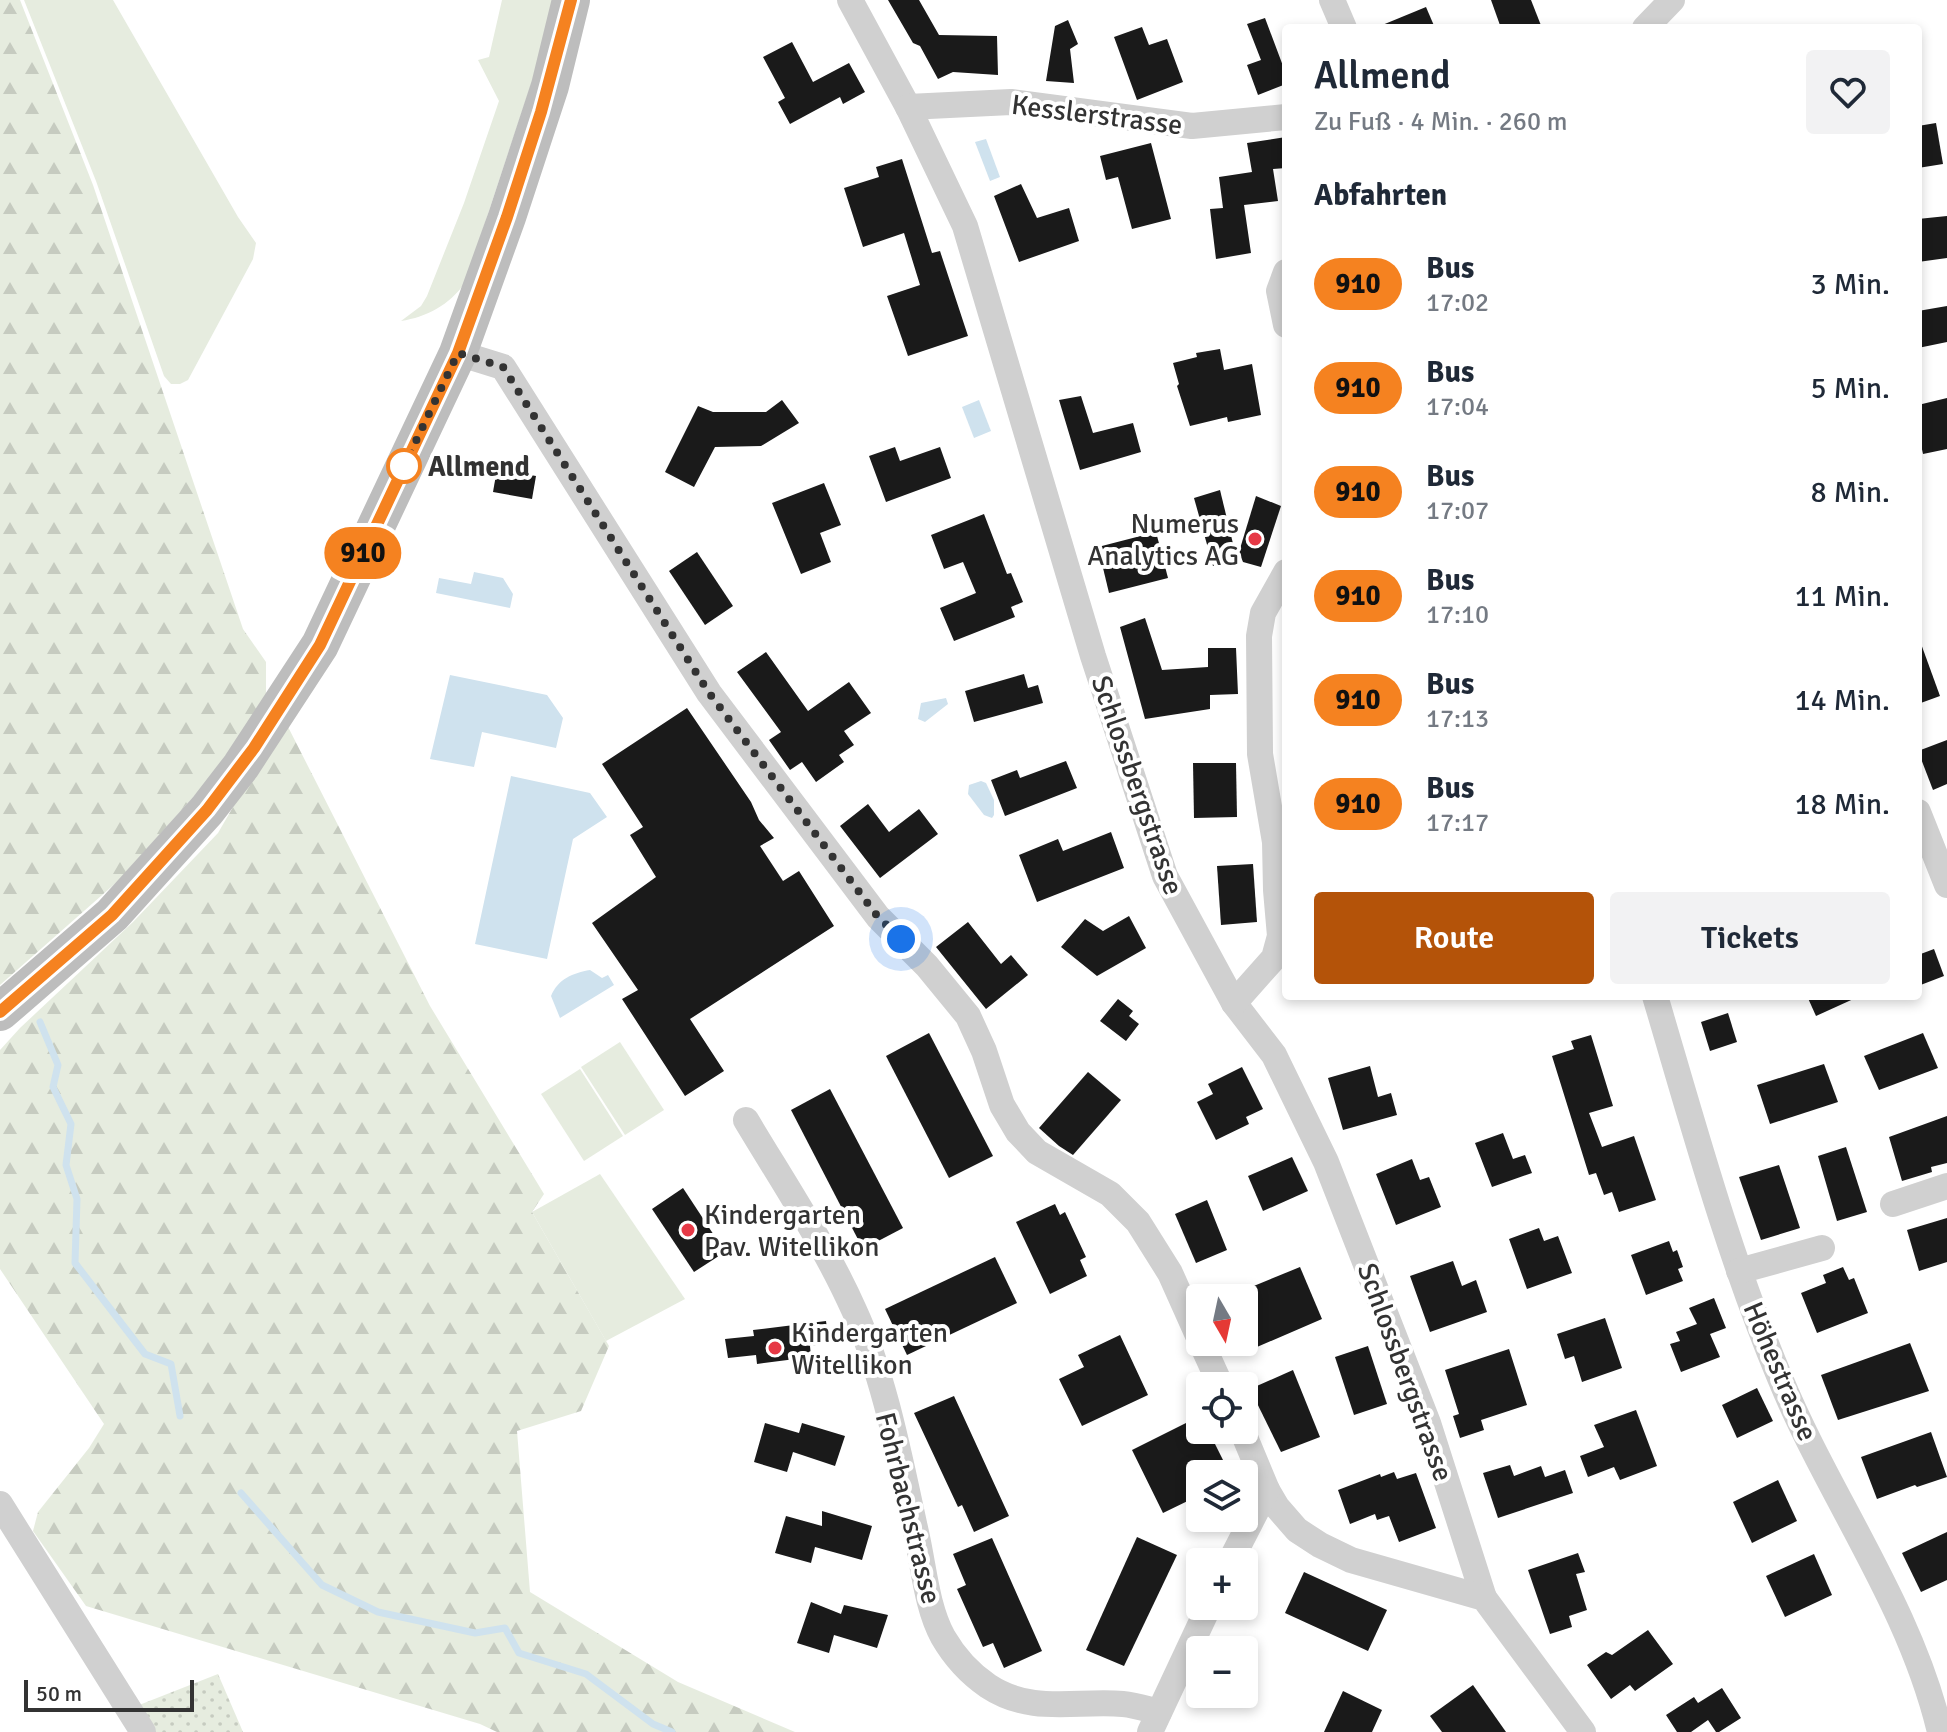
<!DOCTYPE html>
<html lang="de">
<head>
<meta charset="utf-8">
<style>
  :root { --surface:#fff; --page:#f2f2f3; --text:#1f2937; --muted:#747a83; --accent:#b45309 }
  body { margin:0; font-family:Signika,sans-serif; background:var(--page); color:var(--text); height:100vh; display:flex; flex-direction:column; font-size:30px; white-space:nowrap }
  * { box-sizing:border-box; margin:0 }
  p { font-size:26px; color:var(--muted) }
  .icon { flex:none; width:44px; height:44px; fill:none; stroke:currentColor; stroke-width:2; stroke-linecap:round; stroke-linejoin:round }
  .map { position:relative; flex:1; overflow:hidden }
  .drawer { position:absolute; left:1282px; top:24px; width:640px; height:976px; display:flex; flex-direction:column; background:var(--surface); border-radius:8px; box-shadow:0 4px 12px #0003 }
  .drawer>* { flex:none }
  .badge { padding:0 16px; border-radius:26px; font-size:28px; line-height:52px }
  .needle { width:52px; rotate:171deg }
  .buttons { position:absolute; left:1186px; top:1284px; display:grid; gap:16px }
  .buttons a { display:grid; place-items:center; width:72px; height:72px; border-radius:8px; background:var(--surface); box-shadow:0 4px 12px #0003; font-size:40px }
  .scale { position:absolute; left:24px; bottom:20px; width:170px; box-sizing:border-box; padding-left:8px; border:4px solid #333; border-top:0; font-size:22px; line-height:28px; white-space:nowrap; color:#333; -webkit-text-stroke:6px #fff; paint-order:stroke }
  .you { position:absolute; width:40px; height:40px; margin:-20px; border:6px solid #fff; border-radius:50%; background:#1a73e8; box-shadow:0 0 0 12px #1a73e833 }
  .map>.badge { position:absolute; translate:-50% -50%; box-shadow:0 0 0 4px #fff }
  h2 { padding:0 32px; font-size:30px; line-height:72px }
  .round { display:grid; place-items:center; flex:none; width:84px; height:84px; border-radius:8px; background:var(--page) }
  .summary { display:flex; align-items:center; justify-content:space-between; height:136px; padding:0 32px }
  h1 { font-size:38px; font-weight:600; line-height:60px }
  .primary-button { display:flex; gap:16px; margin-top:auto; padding:16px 32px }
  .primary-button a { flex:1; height:92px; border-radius:8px; background:var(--accent); color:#fff; font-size:32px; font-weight:600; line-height:92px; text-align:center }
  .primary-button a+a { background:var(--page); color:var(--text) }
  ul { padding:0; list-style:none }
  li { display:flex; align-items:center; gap:24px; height:104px; padding:0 32px }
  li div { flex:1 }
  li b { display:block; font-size:30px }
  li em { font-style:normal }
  li .badge { min-width:88px; font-weight:700; text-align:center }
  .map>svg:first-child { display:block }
</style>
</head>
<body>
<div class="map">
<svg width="1947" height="1732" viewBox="0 0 1947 1732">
  <defs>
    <pattern id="forest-firs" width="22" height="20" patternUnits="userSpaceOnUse" patternTransform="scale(2)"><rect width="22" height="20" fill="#e6ecdf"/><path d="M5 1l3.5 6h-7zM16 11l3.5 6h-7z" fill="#c6cbc0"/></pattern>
    <pattern id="park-dots" width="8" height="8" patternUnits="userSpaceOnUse" patternTransform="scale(2)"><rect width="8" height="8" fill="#e6ecdf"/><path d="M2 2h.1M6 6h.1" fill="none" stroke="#c6cbc0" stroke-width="1.8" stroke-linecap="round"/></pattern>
  </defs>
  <rect width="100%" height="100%" fill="#fff"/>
  <!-- grass -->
  <g fill="#e6ecdf">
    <path d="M24 0H113L238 217 256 243 253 259 188 380 180 384H171L164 376 96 181Z"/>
    <path d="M502 0H559L465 283C449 305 427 317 401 321L421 306 427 296 464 203 499 101 478 60 489 57Z"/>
    <path d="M620 1042 664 1110 625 1135 581 1067Z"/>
    <path d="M580 1069 623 1136 584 1161 541 1094Z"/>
    <path d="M600 1174 685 1299 606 1341 532 1212Z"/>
  </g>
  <!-- forest -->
  <g fill="url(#forest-firs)">
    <path d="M0 0H20L93 185 243 629 266 662V699L248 736 118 881 0 985Z"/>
    <path d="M284 719 430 1006 544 1194 532 1212 609 1346 581 1411 517 1431 530 1592 678 1682 795 1732H497L480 1724 86 1606 33 1531 38 1512 89 1448 104 1424 0 1269V1050L20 1028 133 922 218 833Z"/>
  </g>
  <!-- park -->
  <path fill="url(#park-dots)" d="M218 1674 243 1732H143L129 1709Z"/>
  <!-- water -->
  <g fill="#cfe2ee">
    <path d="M986 139 1000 177 990 181 975 142Z"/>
    <path d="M979 400 991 431 974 438 962 407Z"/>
    <path d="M474 572 503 578 513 594 510 608 436 593 439 578 471 584Z"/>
    <path d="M450 675 547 695 563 718 556 748 482 732 474 767 430 759Z"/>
    <path d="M946 698 948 704 925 722 918 719 921 703Z"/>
    <path d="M511 776 590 793 607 817 573 839 547 959 475 944Z"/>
    <path d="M981 781 986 783 994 800V815L992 818 984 815 968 794 969 785Z"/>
    <path d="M590 970 602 978 608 975 614 985 560 1018 551 996C558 979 573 973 590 970Z"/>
  </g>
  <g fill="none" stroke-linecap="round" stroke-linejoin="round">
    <!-- stream -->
    <g stroke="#cfe2ee" stroke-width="7">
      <path d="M40 1022 58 1065 53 1087 71 1124 66 1165 77 1199 75 1263 145 1354 171 1364 180 1416"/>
      <path d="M241 1493 322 1585 378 1612 475 1633 505 1628 519 1653 586 1674 653 1724 672 1732"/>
    </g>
  </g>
  <!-- building -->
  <g fill="#1a1a1a">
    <path d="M888 0H919L939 35 997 36 998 75 953 72 938 79 920 46 913 43Z"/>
    <path d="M1491 0H1531L1542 28H1501Z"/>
    <path d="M1426 7 1435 28H1375Z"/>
    <path d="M1265 18 1286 74V84L1258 95 1247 65 1261 60 1247 24Z"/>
    <path d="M1068 20 1078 44 1070 49 1074 83 1046 81 1055 26Z"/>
    <path d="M1142 27 1149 45 1167 39 1183 82 1137 100 1114 37Z"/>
    <path d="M792 42 813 82 849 63 865 92 843 104 840 97 790 124 778 102 785 98 763 57Z"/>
    <path d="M1936 123 1943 164 1918 168V126Z"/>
    <path d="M1286 137V168L1273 169 1278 201 1244 205 1251 253 1216 259 1210 209 1223 208 1219 177 1252 172 1247 143Z"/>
    <path d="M1151 143 1171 219 1132 229 1118 177 1106 180 1100 156Z"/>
    <path d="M902 159 932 253 940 251 968 336 908 356 887 296 920 285 904 233 863 247 844 188 879 177 876 167Z"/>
    <path d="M1021 184 1037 218 1069 208 1079 241 1019 262 994 196Z"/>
    <path d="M1947 216V258L1918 262V219Z"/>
    <path d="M1947 306V342L1918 348V311Z"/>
    <path d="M1220 349 1224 370 1252 364 1261 415 1228 422 1227 417 1190 426 1177 386 1179 384 1173 363 1197 357 1196 353Z"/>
    <path d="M1081 396 1093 433 1133 423 1141 452 1080 470 1059 400Z"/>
    <path d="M1947 398V449L1923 454 1918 431V405Z"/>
    <path d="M782 400 799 423 761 446 715 447 694 487 665 472 698 406 713 412H766Z"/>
    <path d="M895 447 900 461 940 447 951 478 886 502 869 456Z"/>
    <path d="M497 469 536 476 532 499 493 492Z"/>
    <path d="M824 483 841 525 820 533 831 562 801 574 772 503Z"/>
    <path d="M1220 490 1237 560 1213 566 1194 498Z"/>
    <path d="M1256 496 1281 506 1261 567 1243 562 1239 552Z"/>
    <path d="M984 514 1007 574 1011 573 1023 602 1011 607 1015 617 954 641 940 608 976 593 963 562 944 569 931 535Z"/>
    <path d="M1156 532 1168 578 1109 593 1098 547Z"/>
    <path d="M697 552 733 606 705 625 669 571Z"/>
    <path d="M1145 618 1162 670 1208 667V648H1236L1238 694 1210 695V709L1145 719 1120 627Z"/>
    <path d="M1920 641 1940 696 1918 704V642Z"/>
    <path d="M766 652 808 711 849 682 871 713 844 731 854 745 839 755 844 762 816 782 802 762 790 770 769 740 781 732 737 672Z"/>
    <path d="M1024 674 1028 688 1038 685 1043 703 974 722 965 691Z"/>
    <path d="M687 708 751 802 759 820 774 838 760 846 783 881 799 871 834 926 690 1019 724 1071 685 1096 622 999 638 990 592 923 656 877 630 835 643 827 602 764Z"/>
    <path d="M1947 740V784L1933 790 1918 751Z"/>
    <path d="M1066 761 1077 788 1005 816 991 780 1017 770 1020 778Z"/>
    <path d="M1193 763H1236L1237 817 1194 818Z"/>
    <path d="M868 804 889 832 919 809 938 834 880 878 840 826Z"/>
    <path d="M1111 832 1124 868 1037 902 1019 855 1058 839 1063 851Z"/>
    <path d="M1253 864 1257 922 1221 925 1217 866Z"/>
    <path d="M1129 916 1146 948 1097 976 1061 947 1085 919 1103 931Z"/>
    <path d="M968 922 1001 964 1011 955 1028 975 986 1009 936 947Z"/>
    <path d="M1934 949 1944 976 1918 986V955Z"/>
    <path d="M1807 996H1860L1816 1016Z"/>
    <path d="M1118 999 1133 1011 1129 1016 1139 1024 1126 1041 1100 1021Z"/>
    <path d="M1728 1013 1737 1042 1710 1051 1701 1022Z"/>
    <path d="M929 1033 993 1156 949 1178 886 1056Z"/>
    <path d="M1923 1033 1938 1068 1879 1090 1864 1056Z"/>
    <path d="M1591 1035 1613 1106 1589 1113 1602 1147 1634 1136 1656 1200 1619 1212 1612 1192 1604 1195 1596 1173 1589 1175 1552 1056 1574 1049 1571 1041Z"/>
    <path d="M1824 1064 1838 1102 1770 1124 1757 1085Z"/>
    <path d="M1370 1066 1378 1097 1391 1093 1397 1115 1343 1130 1328 1078Z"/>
    <path d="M1242 1067 1263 1109 1246 1117 1249 1124 1216 1140 1197 1102 1213 1094 1208 1084Z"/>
    <path d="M1088 1072 1121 1100 1073 1155 1059 1146 1039 1128Z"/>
    <path d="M830 1089 903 1228 863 1249 791 1110Z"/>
    <path d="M1947 1116V1163L1931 1167 1932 1172 1902 1181 1889 1137Z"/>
    <path d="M1503 1133 1513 1159 1525 1155 1532 1173 1492 1187 1475 1143Z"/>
    <path d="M1846 1147 1867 1212 1837 1221 1818 1156Z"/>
    <path d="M1292 1157 1308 1191 1263 1211 1248 1176Z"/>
    <path d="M1412 1159 1420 1180 1429 1177 1441 1207 1396 1225 1376 1174Z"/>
    <path d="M1779 1165 1800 1228 1761 1240 1739 1177Z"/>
    <path d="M683 1188 725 1252 694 1272 652 1209Z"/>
    <path d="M1207 1200 1227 1250 1196 1263 1175 1214Z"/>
    <path d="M1055 1204 1060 1215 1065 1212 1086 1257 1080 1260 1087 1276 1050 1294 1016 1222Z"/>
    <path d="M1947 1218V1262L1919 1271 1907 1230Z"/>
    <path d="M1539 1228 1544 1241 1558 1236 1572 1273 1527 1289 1509 1239Z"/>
    <path d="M1669 1241 1673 1252 1677 1250 1683 1267 1678 1269 1683 1281 1646 1295 1631 1255Z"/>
    <path d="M995 1257 1017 1303 907 1355 885 1309Z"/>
    <path d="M1453 1261 1462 1286 1476 1280 1487 1312 1430 1332 1410 1276Z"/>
    <path d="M1300 1267 1322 1319 1250 1350 1244 1336V1290Z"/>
    <path d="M1843 1267 1849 1280 1854 1278 1868 1313 1817 1333 1801 1293 1826 1283 1823 1275Z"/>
    <path d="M1714 1298 1726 1328 1710 1334 1720 1357 1681 1372 1670 1344 1680 1341 1676 1332 1697 1324 1689 1308Z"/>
    <path d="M1605 1318 1622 1368 1582 1382 1574 1356 1565 1359 1557 1334Z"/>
    <path d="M826 1321 829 1343 810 1346 811 1357 757 1364 756 1355 728 1358 725 1339 754 1336 753 1330Z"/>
    <path d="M1120 1335 1148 1395 1082 1426 1059 1379 1084 1367 1078 1355Z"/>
    <path d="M1910 1343 1929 1391 1838 1420 1821 1375Z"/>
    <path d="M1368 1346 1387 1404 1354 1415 1335 1357Z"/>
    <path d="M1509 1349 1527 1405 1481 1420 1484 1430 1460 1438 1453 1416 1459 1414 1445 1370Z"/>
    <path d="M1293 1370 1320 1437 1281 1452 1250 1389Z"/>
    <path d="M1757 1388 1773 1421 1737 1438 1722 1405Z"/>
    <path d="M954 1396 1009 1516 974 1532 962 1505 958 1507 914 1413Z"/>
    <path d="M1636 1410 1657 1466 1620 1480 1614 1467 1588 1477 1580 1456 1604 1447 1594 1425Z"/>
    <path d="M1200 1416V1430H1208L1230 1474H1200V1495L1163 1513 1132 1450Z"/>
    <path d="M765 1423 799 1433 802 1423 845 1436 835 1466 793 1452 787 1472 754 1462Z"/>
    <path d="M1931 1432 1947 1477 1917 1487 1915 1485 1877 1499 1861 1457Z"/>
    <path d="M1510 1465 1514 1476 1541 1466 1545 1477 1565 1470 1573 1493 1498 1518 1483 1473Z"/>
    <path d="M1394 1472 1397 1479 1416 1473 1436 1528 1399 1542 1389 1516 1377 1520 1375 1514 1350 1524 1338 1490 1380 1474 1381 1477Z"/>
    <path d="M1778 1480 1797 1521 1752 1543 1733 1502Z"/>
    <path d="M822 1511 872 1526 862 1560 815 1547 811 1563 775 1553 786 1516 822 1526Z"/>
    <path d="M1947 1532V1580L1921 1592 1902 1553Z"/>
    <path d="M1137 1537 1177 1555 1124 1666 1086 1650Z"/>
    <path d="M992 1538 1042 1651 1004 1668 993 1643 983 1647 957 1589 966 1585 953 1554Z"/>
    <path d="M1578 1553 1585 1572 1576 1574 1587 1610 1569 1616 1572 1627 1550 1634 1528 1570Z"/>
    <path d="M1814 1554 1832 1595 1785 1617 1766 1576Z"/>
    <path d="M1304 1572 1387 1610 1368 1651 1285 1613Z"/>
    <path d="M811 1602 841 1614 844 1605 888 1615 877 1648 834 1635 829 1653 797 1643Z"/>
    <path d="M1648 1630 1673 1664 1635 1691 1630 1685 1611 1699 1587 1665 1606 1652 1612 1655Z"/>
    <path d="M1473 1685 1506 1732H1442L1430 1716Z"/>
    <path d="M1722 1688 1741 1718 1719 1732H1716L1708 1720 1691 1732H1677L1666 1715 1694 1697 1698 1703Z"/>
    <path d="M1343 1691 1382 1710 1372 1732H1324Z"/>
  </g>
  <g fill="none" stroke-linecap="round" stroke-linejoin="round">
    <!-- street -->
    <g stroke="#d0d0d0" stroke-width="26">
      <path d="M850 0 908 107 965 226 1093 656 1165 876 1234 1003 1274 1055 1326 1162 1428 1423 1484 1598"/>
      <path d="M1332 0 1344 28"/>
      <path d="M1645 28 1672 0"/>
      <path d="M908 107 1011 102 1192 126 1286 117"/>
      <path d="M1286 272 1279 291 1286 325"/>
      <path d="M458 353 503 367 709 693 878 917 927 966 968 1016 984 1051 1002 1105 1018 1132 1037 1152 1110 1194 1138 1222 1170 1273 1200 1340"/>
      <path d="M1918 812 1947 885"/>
      <path d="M1655 996C1693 1124 1728 1254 1780 1378 1829 1497 1910 1605 1940 1732"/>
      <path d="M1234 1003 1274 958 1280 936 1276 890 1275 842 1260 754 1259 636 1263 613 1286 572"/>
      <path d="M746 1120C783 1182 824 1243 854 1310 885 1377 901 1465 917 1537 924 1569 927 1608 943 1637 954 1656 969 1673 988 1686 1032 1715 1075 1700 1123 1704 1135 1705 1147 1709 1159 1712"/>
      <path d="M1893 1204 1947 1186"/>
      <path d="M1739 1271 1822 1248"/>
      <path d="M1201 1342 1221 1386"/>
      <path d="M1242 1430 1267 1490 1277 1507 1297 1530 1320 1545 1351 1560 1484 1598 1583 1732"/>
      <path d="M0 1504 143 1732"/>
      <path d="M1230 1562 1267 1490"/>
      <path d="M1150 1732 1209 1606"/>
    </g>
    <!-- secondary -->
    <path stroke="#bdbdbd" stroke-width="38" d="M0 1012 112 915 207 810 241 766 320 645 458 353 507 217 550 86 571 0"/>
  </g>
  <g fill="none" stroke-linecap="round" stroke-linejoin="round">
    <defs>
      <path id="line" d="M0 1012 112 915 207 810 254 748 320 645 458 353 507 217 541 112 571 0"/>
    </defs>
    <!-- line casing -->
    <use href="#line" stroke="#fff" stroke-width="18"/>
    <!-- line -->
    <use href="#line" stroke="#f58220" stroke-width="12"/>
    <!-- walk -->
    <path stroke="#333" stroke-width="8" stroke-dasharray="0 14.4" d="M404 466 458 353 503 367 709 693 878 917 901 939"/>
  </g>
  <!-- markers -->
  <circle fill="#fff" stroke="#f58220" stroke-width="4" cx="404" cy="466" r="16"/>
  <g fill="#e63946" stroke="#fff" stroke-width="3">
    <circle cx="1255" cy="539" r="8"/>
    <circle cx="688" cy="1230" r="8"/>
    <circle cx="775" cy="1348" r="8"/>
  </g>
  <g text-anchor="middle" stroke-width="8" stroke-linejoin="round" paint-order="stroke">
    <!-- street labels -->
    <g font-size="28" fill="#333" stroke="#fff">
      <text transform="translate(1097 114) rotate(7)" y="10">Kesslerstrasse</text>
      <text transform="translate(1138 785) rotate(71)" y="10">Schlossbergstrasse</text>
      <text transform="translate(1781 1371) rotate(67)" y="10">Höhestrasse</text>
      <text transform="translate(1406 1372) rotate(70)" y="10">Schlossbergstrasse</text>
      <text transform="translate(909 1508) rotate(76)" y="10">Fohrbachstrasse</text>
    </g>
    <!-- stop labels -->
    <g font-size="28" font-weight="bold" fill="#333" stroke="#fff" text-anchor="start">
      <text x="428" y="476">Allmend</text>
    </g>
    <!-- poi labels -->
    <g font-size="28" fill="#333" stroke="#fff" text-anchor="start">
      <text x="1239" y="533" text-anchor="end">Numerus<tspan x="1239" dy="32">Analytics AG</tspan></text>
      <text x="704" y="1224">Kindergarten<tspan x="704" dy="32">Pav. Witellikon</tspan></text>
      <text x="791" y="1342">Kindergarten<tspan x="791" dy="32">Witellikon</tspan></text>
    </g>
  </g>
</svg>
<div class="buttons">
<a><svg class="needle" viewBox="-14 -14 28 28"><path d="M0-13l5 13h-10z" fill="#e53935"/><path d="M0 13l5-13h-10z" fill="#747a83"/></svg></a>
<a><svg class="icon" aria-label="locate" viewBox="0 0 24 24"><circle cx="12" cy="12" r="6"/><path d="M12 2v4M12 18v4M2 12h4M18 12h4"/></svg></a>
<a><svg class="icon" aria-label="layers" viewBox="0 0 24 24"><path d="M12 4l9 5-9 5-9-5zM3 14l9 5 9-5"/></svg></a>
<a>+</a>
<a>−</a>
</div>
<div class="scale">50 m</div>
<div class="you" style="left:901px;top:939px"></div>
<b class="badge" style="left:363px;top:553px;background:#f58220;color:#111">910</b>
<section class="drawer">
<div class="summary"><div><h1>Allmend</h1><p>Zu Fuß · 4 Min. · 260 m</p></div><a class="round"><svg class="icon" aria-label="heart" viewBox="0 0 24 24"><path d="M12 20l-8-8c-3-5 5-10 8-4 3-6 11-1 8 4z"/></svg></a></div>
<h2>Abfahrten</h2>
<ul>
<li><span class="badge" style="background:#f58220;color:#111">910</span><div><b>Bus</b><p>17:02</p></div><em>3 Min.</em></li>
<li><span class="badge" style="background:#f58220;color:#111">910</span><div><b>Bus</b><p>17:04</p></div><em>5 Min.</em></li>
<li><span class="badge" style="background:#f58220;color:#111">910</span><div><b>Bus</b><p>17:07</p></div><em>8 Min.</em></li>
<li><span class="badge" style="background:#f58220;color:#111">910</span><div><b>Bus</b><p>17:10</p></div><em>11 Min.</em></li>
<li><span class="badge" style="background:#f58220;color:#111">910</span><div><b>Bus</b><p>17:13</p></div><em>14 Min.</em></li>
<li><span class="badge" style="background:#f58220;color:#111">910</span><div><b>Bus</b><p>17:17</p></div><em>18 Min.</em></li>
</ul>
<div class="primary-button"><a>Route</a><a>Tickets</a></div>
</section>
</div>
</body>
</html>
